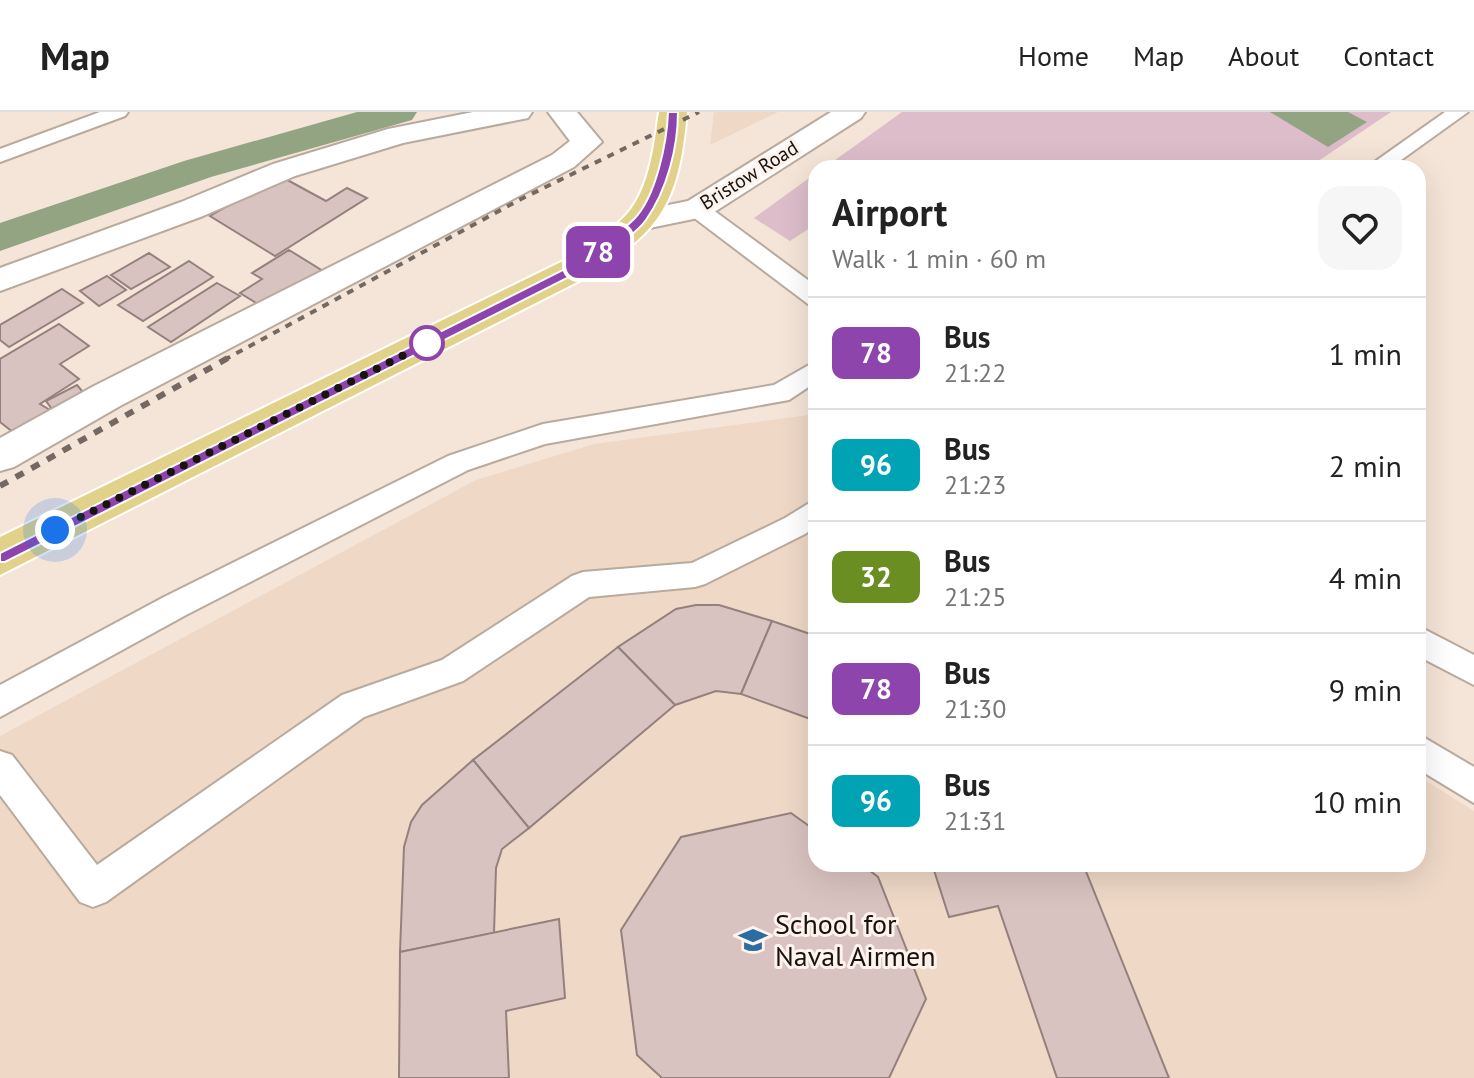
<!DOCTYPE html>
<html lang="en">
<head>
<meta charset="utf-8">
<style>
  :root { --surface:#fff; --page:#f6f6f6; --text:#222; --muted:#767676; --line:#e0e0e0 }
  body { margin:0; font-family:"PT Sans",sans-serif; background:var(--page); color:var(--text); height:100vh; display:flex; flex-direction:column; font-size:30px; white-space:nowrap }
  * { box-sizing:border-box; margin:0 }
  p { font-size:26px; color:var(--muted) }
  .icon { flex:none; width:44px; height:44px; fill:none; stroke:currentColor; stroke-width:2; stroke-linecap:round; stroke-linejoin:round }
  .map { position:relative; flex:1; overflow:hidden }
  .panel { position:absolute; left:808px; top:48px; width:618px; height:712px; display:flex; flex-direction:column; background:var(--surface); border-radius:24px; box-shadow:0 8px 32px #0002 }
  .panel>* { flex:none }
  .badge { padding:0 16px; border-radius:12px; font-size:28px; line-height:52px }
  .you { position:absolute; width:40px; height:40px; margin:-20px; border:6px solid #fff; border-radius:50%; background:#1a73e8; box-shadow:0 0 0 12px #1a73e833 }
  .map>.badge { position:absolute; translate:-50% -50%; box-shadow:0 0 0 4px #fff }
  .round { display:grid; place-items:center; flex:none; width:84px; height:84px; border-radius:24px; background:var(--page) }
  .summary { display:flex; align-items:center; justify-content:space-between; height:136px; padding:0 24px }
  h1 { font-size:38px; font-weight:600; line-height:60px }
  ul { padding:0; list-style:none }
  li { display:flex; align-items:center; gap:24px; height:112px; padding:0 24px; border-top:2px solid var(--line) }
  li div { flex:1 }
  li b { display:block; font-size:30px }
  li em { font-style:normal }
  li .badge { min-width:88px; font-weight:700; text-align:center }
  header { display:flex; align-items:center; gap:48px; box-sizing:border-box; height:112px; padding:0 40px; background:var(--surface); border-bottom:2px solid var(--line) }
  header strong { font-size:38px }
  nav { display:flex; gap:44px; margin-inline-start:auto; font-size:28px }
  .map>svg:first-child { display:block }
</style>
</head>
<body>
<header>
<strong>Map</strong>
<nav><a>Home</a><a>Map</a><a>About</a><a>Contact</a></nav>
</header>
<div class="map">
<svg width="1474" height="966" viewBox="0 0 1474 966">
  <rect width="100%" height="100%" fill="#f5e5d8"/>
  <!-- built -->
  <g fill="#efd8c6">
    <path d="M714 0H778L710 33Z"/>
    <path d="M816 302V752H1418V664L1474 699V966H0V624L476 368 594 332Z"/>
  </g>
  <!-- green -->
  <g fill="#ddbdca">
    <path d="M902 0H1391L1308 56H824Z"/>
    <path d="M816 61V112L790 129 754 106Z"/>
  </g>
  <!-- water -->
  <path fill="#93a483" d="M1270 0H1348L1367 10 1328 35Z"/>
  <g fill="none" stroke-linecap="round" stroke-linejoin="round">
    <!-- canal -->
    <path fill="#93a483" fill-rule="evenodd" d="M357 0H417L412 8 211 65 0 139V111L184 49Z"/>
  </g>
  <!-- building -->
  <g fill="#d9c3c0" stroke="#94817e" stroke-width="2">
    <path d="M280 64 326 89 347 76 367 86 275 144 210 104Z"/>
    <path d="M289 138 323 159 266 197 240 181 262 167 252 161Z"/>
    <path d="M149 141 170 155 131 177 111 163Z"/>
    <path d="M189 149 213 165 143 209 118 193Z"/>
    <path d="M107 164 126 178 99 194 80 179Z"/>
    <path d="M217 171 240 184 171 230 148 215Z"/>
    <path d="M62 177 83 191 9 235 0 228V213Z"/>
    <path d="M59 212 89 234 60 252 79 267 40 292 50 298 14 321 0 310V247Z"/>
    <path d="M77 273 87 285 55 301 46 289Z"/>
    <path d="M696 493H719L772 509 741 582 716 579 675 593 618 535 676 497Z"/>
    <path d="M772 509 816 524V609L741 582Z"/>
    <path d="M618 535 675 593 529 716 473 648Z"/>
    <path d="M473 648 529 716 502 737 496 756 494 821 400 840 404 735 411 710 422 693Z"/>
    <path d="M791 701 816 719V752H861L878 765 926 887 889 966H662L637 943 621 818 681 725Z"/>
    <path d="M932 752H1083L1169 966H1057L998 794 949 805Z"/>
    <path d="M559 807 565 886 506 899 509 966H399L400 840Z"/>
  </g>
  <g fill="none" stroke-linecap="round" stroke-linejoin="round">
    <defs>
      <g id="service">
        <path d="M100 0H128L125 4 0 50V37Z"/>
        <path d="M1445 0H1468L1390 56H1366Z"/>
        <path d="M697 90 705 92 816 174V194L808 192 689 102 686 97 689 92Z"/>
        <path d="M816 249V270L789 288 545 332 468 358 186 503 0 605V573L164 485 448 344 543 312 774 273Z"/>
        <path d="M816 387V414L805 422 705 472 695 475 589 485 463 569 364 605 106 790 93 795 80 790 0 683V639L12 643 97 753 342 583 442 548 572 464 583 460 692 451 785 406Z"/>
        <path d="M1418 514 1474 543V573L1418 544Z"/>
        <path d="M1418 622 1474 655V691L1418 657Z"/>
      </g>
      <g id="minor">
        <path d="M473 0H532L528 6 403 31 295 64 203 104 0 179V156L181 90 273 52 388 17Z"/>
        <path d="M548 0H577L602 30 574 55 120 294 14 355 0 359V326L94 274 552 43 570 29Z"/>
      </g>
      <path id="tertiary" d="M831 0H865L861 6 708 104 640 118 629 115 624 108 629 101 688 89Z"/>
      <path id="primary" d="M659 0H687C683 43 677 90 644 122 628 138 607 150 589 164L0 463V425L565 148C586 134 610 121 627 102 650 76 654 33 659 0Z"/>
    </defs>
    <!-- service casing -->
    <use href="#service" stroke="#b9aa9e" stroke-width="4"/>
    <!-- minor casing -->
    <use href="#minor" stroke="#b9aa9e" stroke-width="4"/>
    <!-- tertiary casing -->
    <use href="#tertiary" stroke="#b9aa9e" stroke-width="4"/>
    <!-- primary casing -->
    <use href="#primary" stroke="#fff" stroke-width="4"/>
    <!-- service -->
    <use href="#service" fill="#fff" fill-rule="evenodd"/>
    <!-- minor -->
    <use href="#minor" fill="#fff" fill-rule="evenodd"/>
    <!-- tertiary -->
    <use href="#tertiary" fill="#fff" fill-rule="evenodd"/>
    <!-- primary -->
    <use href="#primary" fill="#e2d189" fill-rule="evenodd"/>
    <!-- rail-far1 -->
    <path stroke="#736962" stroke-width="4" stroke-dasharray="7 7" stroke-linecap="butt" d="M224 248 521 87 699 0"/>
    <!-- rail -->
    <path stroke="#736962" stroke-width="6" stroke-dasharray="9 9" stroke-linecap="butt" d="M0 374 228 246"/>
  </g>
  <!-- line -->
  <path fill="#8e44ad" stroke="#fff" stroke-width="2" d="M668 0H678C678 36 667 78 646 108 634 125 599 145 581 159L5 450H0V441L573 153C593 138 616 125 634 107 656 85 667 30 668 0Z"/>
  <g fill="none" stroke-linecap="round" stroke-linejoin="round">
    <!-- walk -->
    <path stroke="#18130f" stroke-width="8" stroke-dasharray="0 14.4" d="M55 418 440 225 427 231"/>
  </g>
  <!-- icons -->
  <defs>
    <symbol id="university-bare" viewBox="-9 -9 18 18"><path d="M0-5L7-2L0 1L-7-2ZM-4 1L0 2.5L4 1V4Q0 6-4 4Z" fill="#2b6ca2" stroke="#fdf3ec" stroke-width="2.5" paint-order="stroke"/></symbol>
  </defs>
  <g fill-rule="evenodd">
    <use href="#university-bare" x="733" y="808" width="40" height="40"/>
  </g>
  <!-- markers -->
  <circle fill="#fff" stroke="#8e44ad" stroke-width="4" cx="427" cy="231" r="16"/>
  <g text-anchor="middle" stroke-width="6" stroke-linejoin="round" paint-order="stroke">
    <!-- far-street labels -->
    <g font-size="20" fill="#18130f" stroke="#fdf3ec">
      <text transform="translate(749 63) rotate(-32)" y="7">Bristow Road</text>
    </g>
    <!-- near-poi labels -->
    <g font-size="28" fill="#18130f" stroke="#fdf3ec" text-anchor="start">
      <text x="775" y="822">School for<tspan x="775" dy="32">Naval Airmen</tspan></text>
    </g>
  </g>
</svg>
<div class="you" style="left:55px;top:418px"></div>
<b class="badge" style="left:598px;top:140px;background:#8e44ad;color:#fff">78</b>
<section class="panel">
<div class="summary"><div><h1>Airport</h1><p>Walk · 1 min · 60 m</p></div><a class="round"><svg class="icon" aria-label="heart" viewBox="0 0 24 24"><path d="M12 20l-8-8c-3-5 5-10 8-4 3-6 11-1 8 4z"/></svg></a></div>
<ul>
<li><span class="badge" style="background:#8e44ad;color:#fff">78</span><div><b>Bus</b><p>21:22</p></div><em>1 min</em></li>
<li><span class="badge" style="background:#00a3b4;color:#fff">96</span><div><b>Bus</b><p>21:23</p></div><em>2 min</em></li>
<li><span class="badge" style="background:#6b8e23;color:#fff">32</span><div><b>Bus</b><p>21:25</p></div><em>4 min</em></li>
<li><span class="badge" style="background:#8e44ad;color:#fff">78</span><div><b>Bus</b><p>21:30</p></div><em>9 min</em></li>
<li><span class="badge" style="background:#00a3b4;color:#fff">96</span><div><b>Bus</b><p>21:31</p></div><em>10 min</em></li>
</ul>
</section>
</div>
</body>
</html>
